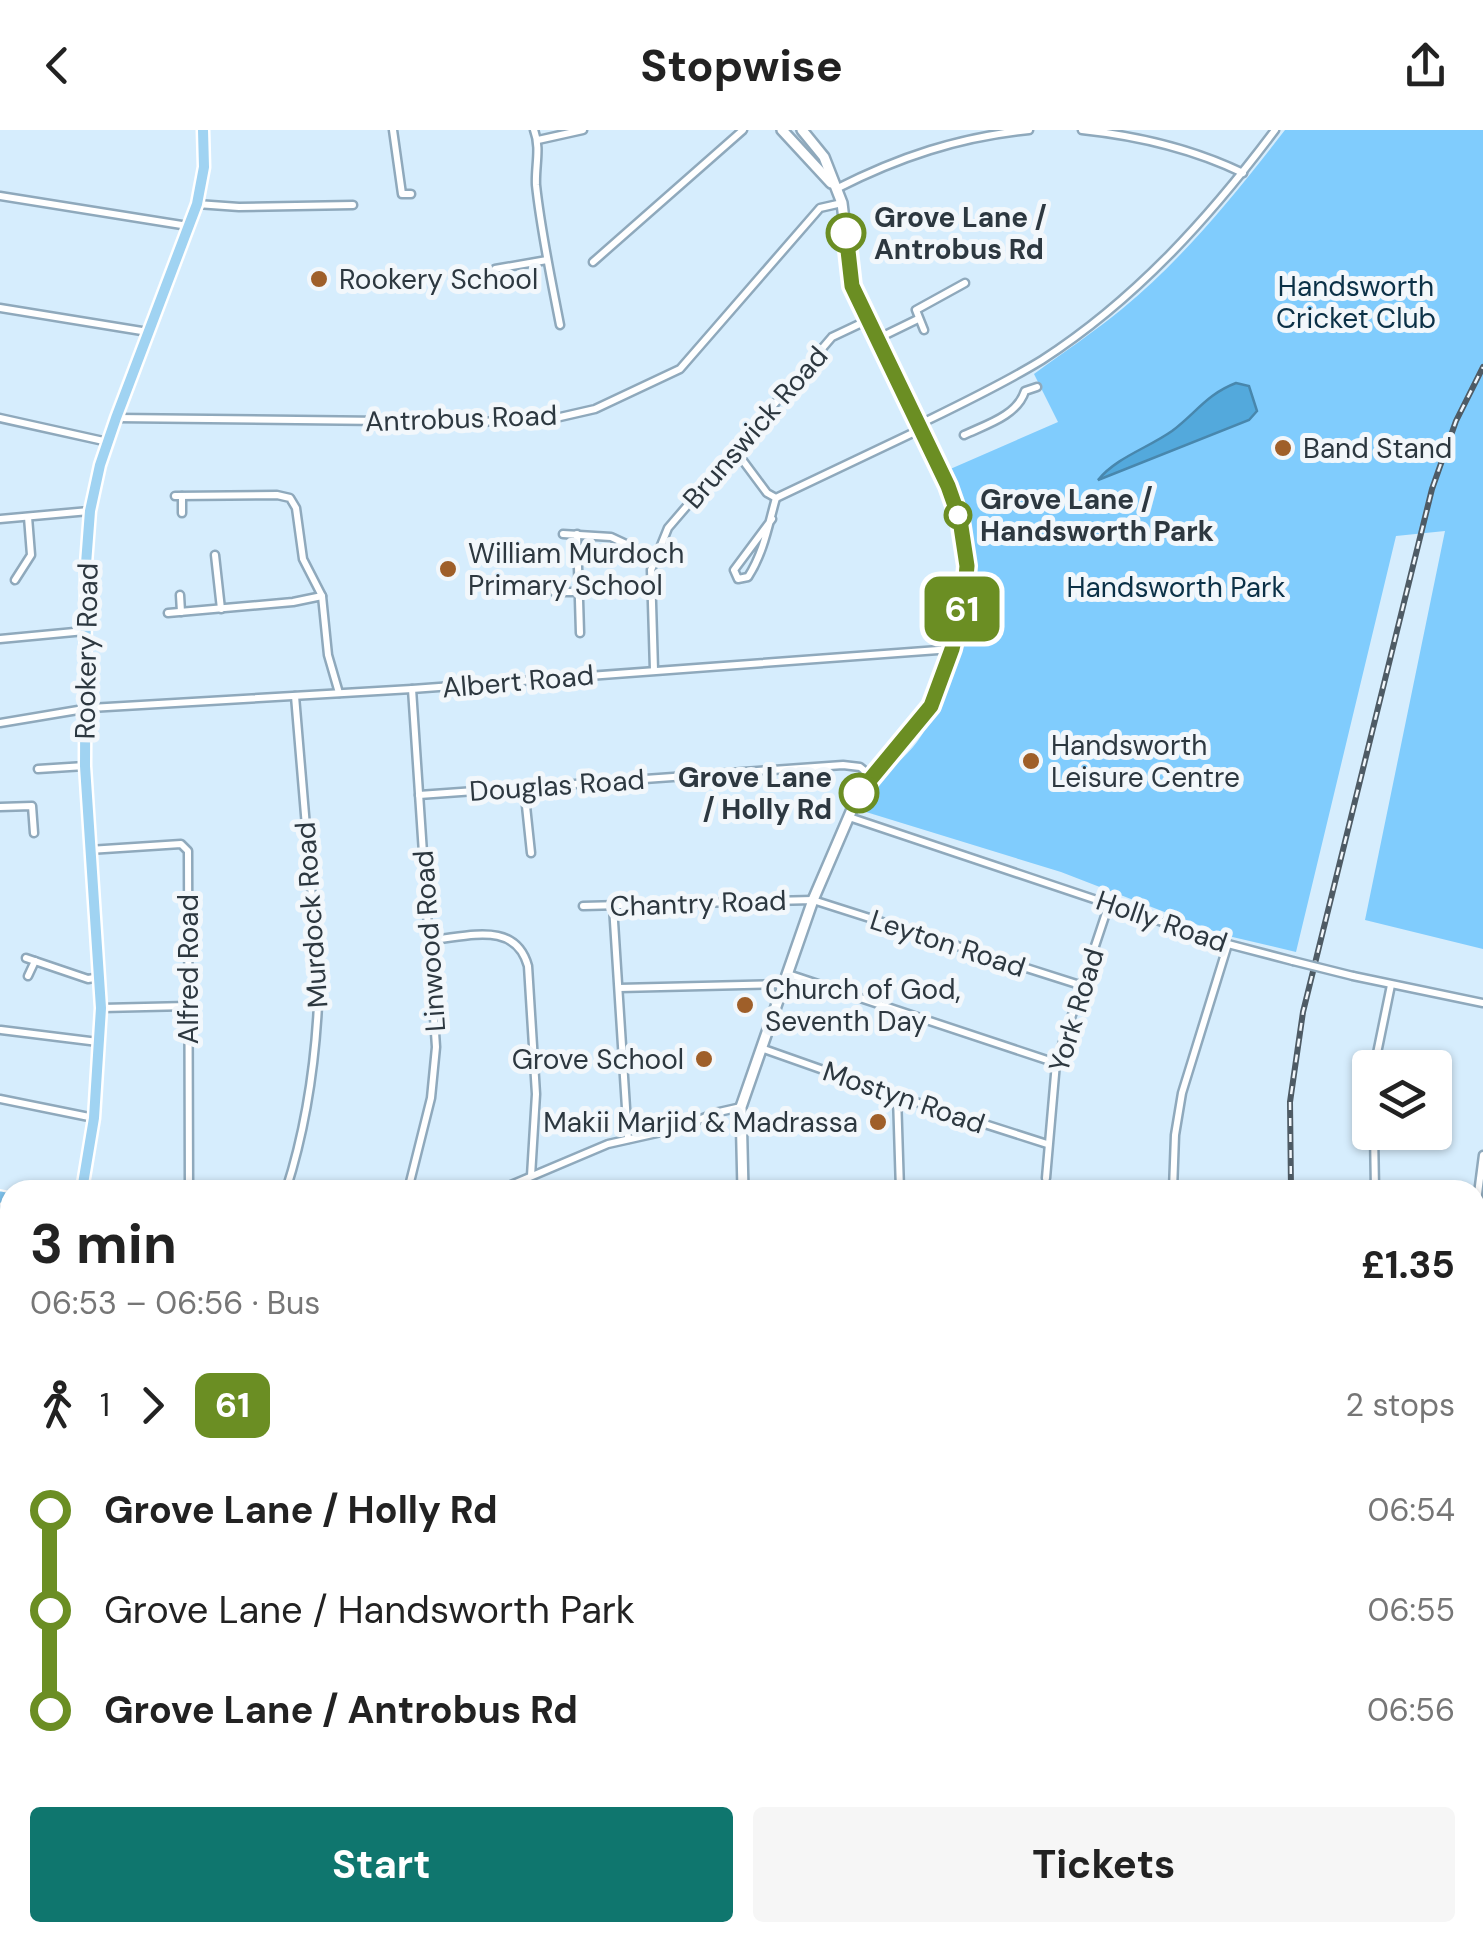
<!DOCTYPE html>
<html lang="en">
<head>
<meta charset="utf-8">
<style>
  :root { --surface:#fff; --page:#f6f6f6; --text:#222; --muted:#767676; --accent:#0f766e }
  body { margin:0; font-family:"DM Sans",sans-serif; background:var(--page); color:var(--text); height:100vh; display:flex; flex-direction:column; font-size:38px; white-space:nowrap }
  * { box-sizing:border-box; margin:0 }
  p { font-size:32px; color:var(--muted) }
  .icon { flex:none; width:55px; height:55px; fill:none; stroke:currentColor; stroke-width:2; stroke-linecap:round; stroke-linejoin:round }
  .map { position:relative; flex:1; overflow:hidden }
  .details { position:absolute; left:0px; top:1050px; width:1485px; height:762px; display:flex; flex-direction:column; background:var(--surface); border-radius:30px 30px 0 0; box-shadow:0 2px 8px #0004 }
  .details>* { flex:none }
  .badge { padding:0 20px; border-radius:15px; font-size:35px; line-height:65px }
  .fabs { position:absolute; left:1352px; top:920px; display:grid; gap:20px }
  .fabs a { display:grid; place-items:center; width:100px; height:100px; border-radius:10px; background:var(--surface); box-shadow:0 2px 8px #0004; font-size:50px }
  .map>.badge { position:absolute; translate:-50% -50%; box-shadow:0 0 0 5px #fff }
  .legs { display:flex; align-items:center; gap:15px; height:110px; padding:0 30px; font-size:32px }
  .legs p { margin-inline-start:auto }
  .summary { display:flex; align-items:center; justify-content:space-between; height:170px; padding:0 30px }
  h1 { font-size:55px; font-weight:700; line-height:75px }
  .cta { display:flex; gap:20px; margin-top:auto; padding:20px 30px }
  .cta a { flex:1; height:115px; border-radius:10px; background:var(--accent); color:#fff; font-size:40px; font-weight:700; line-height:115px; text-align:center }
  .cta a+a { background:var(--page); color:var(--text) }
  ul { padding:0 30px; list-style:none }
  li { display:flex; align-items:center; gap:35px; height:100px; font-size:38px }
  li i { display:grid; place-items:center; width:15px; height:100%; margin:0 12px; background:currentColor }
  li i::after { content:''; width:25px; height:25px; margin:-12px; border:8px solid; border-radius:50%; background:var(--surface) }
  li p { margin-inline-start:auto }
  li:first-child i { background:linear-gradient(#0000 50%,currentColor 0) }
  li:last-child i { background:linear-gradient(currentColor 50%,#0000 0) }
  header { display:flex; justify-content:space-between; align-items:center; height:130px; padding:0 30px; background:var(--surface); font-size:45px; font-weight:700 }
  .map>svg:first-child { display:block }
</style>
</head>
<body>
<header><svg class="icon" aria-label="back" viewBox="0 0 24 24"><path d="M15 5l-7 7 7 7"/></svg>Stopwise<svg class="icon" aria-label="share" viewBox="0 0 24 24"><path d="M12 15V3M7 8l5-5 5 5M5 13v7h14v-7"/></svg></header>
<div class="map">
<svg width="1483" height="1812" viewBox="0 0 1483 1812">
  <rect width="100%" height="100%" fill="#d6edfd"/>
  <!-- green -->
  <path fill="#80ccfd" d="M1285 0H1483V819L1365 790 1445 401 1396 406 1296 822 1224 805 1061 742 866 682 865 678C871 650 901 634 917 612 931 593 939 571 947 549 978 471 981 418 948 340L1058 292 1034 244C1064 222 1094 202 1122 179 1184 128 1236 63 1285 0Z"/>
  <!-- water -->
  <path fill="#53a9dc" stroke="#4887ad" stroke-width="2.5" d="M1236 253 1249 256 1257 281 1249 290 1098 350C1117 327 1148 318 1172 301 1196 283 1207 264 1236 253Z"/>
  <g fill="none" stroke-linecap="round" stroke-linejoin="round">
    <defs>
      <g id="minor">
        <path d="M393 0 402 64H411"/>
        <path d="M534 0C541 18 535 36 536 55 541 102 551 148 560 195"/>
        <path d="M1082 0C1139 6 1191 18 1243 43"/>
        <path d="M538 10 583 0"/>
        <path d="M836 59C899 27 959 7 1029 0"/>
        <path d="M0 66 188 96"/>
        <path d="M197 74 239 77 353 75"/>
        <path d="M593 132 743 0"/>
        <path d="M495 139 547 130"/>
        <path d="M0 178 148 202"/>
        <path d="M924 200 916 180 965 153"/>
        <path d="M877 209 918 189"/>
        <path d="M0 288 108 312"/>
        <path d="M116 288 471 292 547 290 595 279 680 239 820 78 842 73"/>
        <path d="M920 294C961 274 1003 254 1042 230 1135 170 1209 88 1275 0"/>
        <path d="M964 305C985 295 1017 286 1025 261L1037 257"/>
        <path d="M735 320 767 363 776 368"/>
        <path d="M175 366 277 365 290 368 296 378 303 429 322 466 328 525 339 563"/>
        <path d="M182 366V383"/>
        <path d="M776 368 919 300"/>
        <path d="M0 389 89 381"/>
        <path d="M772 389 734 440 738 449 748 447C764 422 768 396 776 368"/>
        <path d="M563 404 611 407 654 427"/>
        <path d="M577 404 580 503"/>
        <path d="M215 425 221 479"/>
        <path d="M15 450 31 425 28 387"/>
        <path d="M554 462H580"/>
        <path d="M180 465 181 482"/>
        <path d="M168 483 293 472 322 466"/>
        <path d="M0 509 85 501"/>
        <path d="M654 540 651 440 668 398 832 207 868 190"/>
        <path d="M0 593 90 578 412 559 952 519"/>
        <path d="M38 639 85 636"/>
        <path d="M524 657 531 723"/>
        <path d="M419 665 843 635 860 637 871 646"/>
        <path d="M0 677 32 676 34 703"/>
        <path d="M849 687 1228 814 1293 831"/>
        <path d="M89 720 181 714 188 721 189 1060"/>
        <path d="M583 776 813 770 1083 856"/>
        <path d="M613 776 628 1009"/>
        <path d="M429 810C468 807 515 790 528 836L536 964 531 1046"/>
        <path d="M26 828 88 849 100 847"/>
        <path d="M788 844 1056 933"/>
        <path d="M28 846 35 831"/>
        <path d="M1353 846 1483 873"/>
        <path d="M619 858 783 854"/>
        <path d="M102 878 188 876"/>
        <path d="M1 900 98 912"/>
        <path d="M761 918 897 966 1047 1014"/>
        <path d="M1374 938 1391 855"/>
        <path d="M897 966 900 1060"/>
        <path d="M0 969 94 988"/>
        <path d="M1374 1002 1375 1060"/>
        <path d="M1046 1048 1056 933 1109 774"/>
        <path d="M286 1060C308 992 317 922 319 851L295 566"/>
        <path d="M408 1060 431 968 436 917 412 559"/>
        <path d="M499 1060 608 1014 675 999 719 982 741 977"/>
        <path d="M1173 1060 1175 1005 1182 963 1228 814"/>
        <path d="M1475 1087 1483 1025"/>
        <path d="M5 1203H10"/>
        <path d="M0 1274H10"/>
        <path d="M1475 1377H1483"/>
        <path d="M0 1461H10"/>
        <path d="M0 1518H10"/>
        <path d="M0 1642 10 1627"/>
        <path d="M1475 1703 1483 1705"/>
        <path d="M403 1802V1808"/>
        <path d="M668 1802 673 1812"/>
        <path d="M1128 1802 1130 1812"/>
        <path d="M1423 1802 1426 1812"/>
        <path d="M322 1804 348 1802"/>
        <path d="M541 1812 560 1802"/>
        <path d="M1227 1812 1252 1802"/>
      </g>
      <g id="tertiary">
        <path d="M782 0 831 53"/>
        <path d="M743 1060 741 977 813 770 859 663 931 576 952 519 966 458 965 415 954 371 852 156 842 73 824 27 802 0"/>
        <path d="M1475 1670 1483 1658"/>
        <path d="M770 1802 771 1812"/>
        <path d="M883 1802 896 1812"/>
        <path d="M1300 1812 1307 1802"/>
      </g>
      <g id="primary">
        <path d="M82 1060 94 988 101 878 85 636 86 434 90 381 100 335 116 288 197 74 204 37 203 0"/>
        <path d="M322 1802V1812"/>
      </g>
      <g id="trunk">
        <path d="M0 1067 10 1069"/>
        <path d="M1475 1546 1483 1549"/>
      </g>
    </defs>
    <!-- minor casing -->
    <use href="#minor" stroke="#8fa9bc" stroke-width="11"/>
    <!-- tertiary casing -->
    <use href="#tertiary" stroke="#8fa9bc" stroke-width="14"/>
    <!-- primary casing -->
    <use href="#primary" stroke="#fff" stroke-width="15"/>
    <!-- trunk casing -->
    <use href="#trunk" stroke="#fff" stroke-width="16"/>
    <!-- minor -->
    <use href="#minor" stroke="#fff" stroke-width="6"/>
    <!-- tertiary -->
    <use href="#tertiary" stroke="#fff" stroke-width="9"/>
    <!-- primary -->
    <use href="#primary" stroke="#a0d3f2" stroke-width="10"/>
    <!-- trunk -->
    <use href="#trunk" stroke="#80c4ee" stroke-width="11"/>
    <!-- tram -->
    <g stroke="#4e5b65" stroke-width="2.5">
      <path d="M0 1796 10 1800"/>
      <path d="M29 1802 53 1812"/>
    </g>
    <defs>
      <g id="rail">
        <path d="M1291 1060 1290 972 1303 882 1432 359 1456 291 1483 237"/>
        <path d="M0 1803 24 1812"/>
        <path d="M827 1812 842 1802"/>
      </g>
    </defs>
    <!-- rail casing -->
    <use href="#rail" stroke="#4e5b65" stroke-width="6"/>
    <!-- rail -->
    <use href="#rail" stroke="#f2f7fb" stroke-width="2.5" stroke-dasharray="8" stroke-linecap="butt"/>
    <defs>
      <path id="minor-bridge" d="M1293 831 1353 846"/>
    </defs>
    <!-- minor-bridge casing -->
    <use href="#minor-bridge" stroke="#8fa9bc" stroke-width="11" stroke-linecap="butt"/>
    <!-- minor-bridge -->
    <use href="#minor-bridge" stroke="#fff" stroke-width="6"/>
  </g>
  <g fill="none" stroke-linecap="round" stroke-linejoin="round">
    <defs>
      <path id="line-1" d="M846 103 852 156 948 356 960 390 967 436 964 469 952 519 931 576 859 663"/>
    </defs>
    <!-- line-1 casing -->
    <use href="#line-1" stroke="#fff" stroke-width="22"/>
    <!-- line-1 -->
    <use href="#line-1" stroke="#6b8e23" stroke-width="15"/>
  </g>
  <!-- markers -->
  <g fill="#fff" stroke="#6b8e23" stroke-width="5">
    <circle cx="846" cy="103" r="18"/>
    <circle cx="958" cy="385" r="12"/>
    <circle cx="859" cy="663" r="18"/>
  </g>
  <g fill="#9f5f29" stroke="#f2f7fb" stroke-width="4">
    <circle cx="319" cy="149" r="10"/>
    <circle cx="1283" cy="318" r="10"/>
    <circle cx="448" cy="439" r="10"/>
    <circle cx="1031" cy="631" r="10"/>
    <circle cx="745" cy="875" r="10"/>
    <circle cx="704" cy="929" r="10"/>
    <circle cx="878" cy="992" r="10"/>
  </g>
  <g text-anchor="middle" stroke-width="10" stroke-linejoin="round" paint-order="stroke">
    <!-- stop labels -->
    <g font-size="28" font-weight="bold" fill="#2d3840" stroke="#f2f7fb" text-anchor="start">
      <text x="874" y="97">Grove Lane /<tspan x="874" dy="32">Antrobus Rd</tspan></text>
      <text x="980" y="379">Grove Lane /<tspan x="980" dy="32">Handsworth Park</tspan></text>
      <text x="832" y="657" text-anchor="end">Grove Lane<tspan x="832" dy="32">/ Holly Rd</tspan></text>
    </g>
    <!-- poi labels -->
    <g font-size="28" fill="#2d3840" stroke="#f2f7fb" text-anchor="start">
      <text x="339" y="159">Rookery School</text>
      <text x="1303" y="328">Band Stand</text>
      <text x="468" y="433">William Murdoch<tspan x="468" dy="32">Primary School</tspan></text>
      <text x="1051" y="625">Handsworth<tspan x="1051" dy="32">Leisure Centre</tspan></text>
      <text x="765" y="869">Church of God,<tspan x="765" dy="32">Seventh Day</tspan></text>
      <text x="684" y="939" text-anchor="end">Grove School</text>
      <text x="858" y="1002" text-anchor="end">Makii Marjid &amp; Madrassa</text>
    </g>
    <!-- park labels -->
    <g font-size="28" fill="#0b3147" stroke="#f2f7fb">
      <text x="1356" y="166">Handsworth<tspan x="1356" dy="32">Cricket Club</tspan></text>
      <text x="1176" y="467">Handsworth Park</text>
    </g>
    <!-- street labels -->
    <g font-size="28" fill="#2d3840" stroke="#f2f7fb">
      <text transform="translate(461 288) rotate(-2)" y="10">Antrobus Road</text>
      <text transform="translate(755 297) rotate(-49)" y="10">Brunswick Road</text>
      <text transform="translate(86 521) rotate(-89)" y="10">Rookery Road</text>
      <text transform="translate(518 551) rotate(-5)" y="10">Albert Road</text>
      <text transform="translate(557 655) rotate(-4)" y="10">Douglas Road</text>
      <text transform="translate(698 773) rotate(-2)" y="10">Chantry Road</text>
      <text transform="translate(311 785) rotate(-94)" y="10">Murdock Road</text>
      <text transform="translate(1162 791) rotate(19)" y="10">Holly Road</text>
      <text transform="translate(429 811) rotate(-94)" y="10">Linwood Road</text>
      <text transform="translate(948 813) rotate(18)" y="10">Leyton Road</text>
      <text transform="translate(188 839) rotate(-90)" y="10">Alfred Road</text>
      <text transform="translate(1076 880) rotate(-73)" y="10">York Road</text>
      <text transform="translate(904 967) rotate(19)" y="10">Mostyn Road</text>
    </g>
  </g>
</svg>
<div class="fabs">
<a><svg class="icon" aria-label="layers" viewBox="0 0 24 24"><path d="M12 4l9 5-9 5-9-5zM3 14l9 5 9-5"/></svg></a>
</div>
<b class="badge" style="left:962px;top:479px;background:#6b8e23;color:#fff">61</b>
<section class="details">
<div class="summary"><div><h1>3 min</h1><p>06:53 – 06:56 · Bus</p></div><b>£1.35</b></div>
<div class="legs"><svg class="icon" aria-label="walk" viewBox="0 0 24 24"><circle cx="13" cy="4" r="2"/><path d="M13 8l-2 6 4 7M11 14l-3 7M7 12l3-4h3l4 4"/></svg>1<svg class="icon" aria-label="forward" viewBox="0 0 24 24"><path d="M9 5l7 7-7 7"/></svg><b class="badge" style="background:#6b8e23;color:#fff">61</b><p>2 stops</p></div>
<ul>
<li><i style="color:#6b8e23"></i><b>Grove Lane / Holly Rd</b><p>06:54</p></li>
<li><i style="color:#6b8e23"></i><span>Grove Lane / Handsworth Park</span><p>06:55</p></li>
<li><i style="color:#6b8e23"></i><b>Grove Lane / Antrobus Rd</b><p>06:56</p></li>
</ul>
<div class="cta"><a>Start</a><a>Tickets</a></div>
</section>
</div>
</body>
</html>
